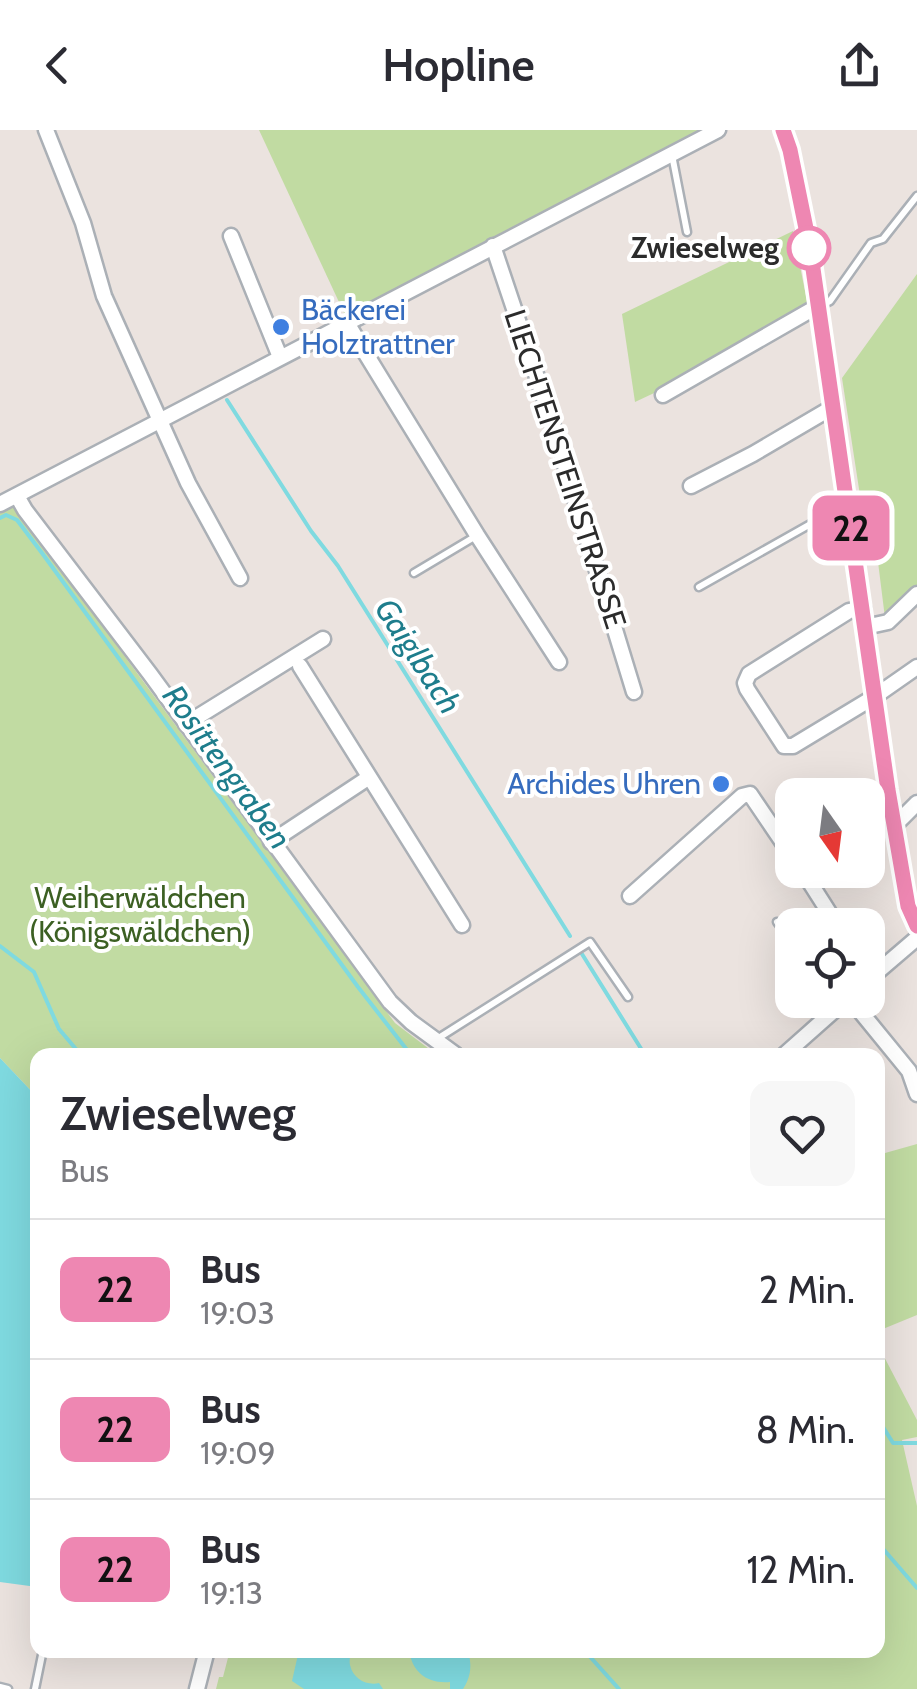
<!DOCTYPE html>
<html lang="de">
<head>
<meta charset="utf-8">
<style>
  :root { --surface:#fff; --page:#f7f7f7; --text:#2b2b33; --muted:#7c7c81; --line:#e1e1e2 }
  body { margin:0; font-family:Cabin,sans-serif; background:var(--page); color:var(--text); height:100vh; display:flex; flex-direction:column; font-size:38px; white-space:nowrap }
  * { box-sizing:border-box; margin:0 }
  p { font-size:32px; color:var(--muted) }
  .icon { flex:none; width:55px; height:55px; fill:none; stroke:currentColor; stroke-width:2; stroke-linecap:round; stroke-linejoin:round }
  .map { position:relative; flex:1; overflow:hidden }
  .panel { position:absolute; left:30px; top:918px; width:855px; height:610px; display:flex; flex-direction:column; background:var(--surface); border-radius:20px; box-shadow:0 10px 40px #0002 }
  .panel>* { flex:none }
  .badge { padding:0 20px; border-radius:15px; font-size:35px; line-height:65px }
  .needle { width:65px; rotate:166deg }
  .tools { position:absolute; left:775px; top:648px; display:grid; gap:20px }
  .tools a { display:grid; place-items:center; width:110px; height:110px; border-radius:20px; background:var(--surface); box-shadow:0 10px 40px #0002; font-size:50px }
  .map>.badge { position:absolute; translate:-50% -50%; box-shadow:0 0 0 5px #fff }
  .round { display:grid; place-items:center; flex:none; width:105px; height:105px; border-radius:20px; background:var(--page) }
  .head { display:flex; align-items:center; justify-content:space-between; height:170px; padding:0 30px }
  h1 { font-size:48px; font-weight:600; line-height:75px }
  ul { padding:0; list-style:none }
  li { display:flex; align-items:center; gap:30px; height:140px; padding:0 30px; border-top:2px solid var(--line) }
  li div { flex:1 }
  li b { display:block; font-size:38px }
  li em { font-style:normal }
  li .badge { min-width:110px; font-weight:700; text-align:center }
  header { display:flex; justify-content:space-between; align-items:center; height:130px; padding:0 30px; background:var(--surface); font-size:45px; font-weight:600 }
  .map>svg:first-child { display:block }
</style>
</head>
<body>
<header><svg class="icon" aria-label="back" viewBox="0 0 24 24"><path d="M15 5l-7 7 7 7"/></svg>Hopline<svg class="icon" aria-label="share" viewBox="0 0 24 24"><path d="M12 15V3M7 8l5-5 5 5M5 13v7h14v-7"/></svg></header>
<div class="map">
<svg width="917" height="1559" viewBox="0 0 917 1559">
  <rect width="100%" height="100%" fill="#ebe3df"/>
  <!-- green -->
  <g fill="#c1dba2">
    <path d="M259 0H706L345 185Z"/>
    <path d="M793 101 808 176 669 256 635 272 622 184Z"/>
    <path d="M917 144V458L885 488 877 424 867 411 842 248Z"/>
    <path d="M14 376 395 893 437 925H38L37 967 0 928V383Z"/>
    <path d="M917 1014V1185L878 1201V1025Z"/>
    <path d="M878 1215 917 1290V1307L902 1310 917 1376V1559H216L219 1547H223L230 1520H878Z"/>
  </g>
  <!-- water -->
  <g fill="#7fdae0">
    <path d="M0 928 37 967V1457L0 1452Z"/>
    <path d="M299 1520H349C351 1525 349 1530 350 1535 353 1549 367 1556 379 1553L383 1559H304L292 1551Z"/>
    <path d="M409 1520H473L469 1525C472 1538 470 1548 463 1559H450V1552C427 1554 412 1542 409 1520Z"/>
  </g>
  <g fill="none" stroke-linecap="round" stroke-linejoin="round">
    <!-- stream -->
    <g stroke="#7fdae0" stroke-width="4">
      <path d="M227 270 311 401 338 436 570 806"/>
      <path d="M0 388 6 385 17 390 42 423 358 857 411 925"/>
      <path d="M0 816 34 842 59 899 81 925"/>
      <path d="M582 824 645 925"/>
      <path d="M878 1289 893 1313H917"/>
      <path d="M878 1413 917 1458"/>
      <path d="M584 1520 619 1559"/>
    </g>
    <defs>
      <g id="service">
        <path d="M672 25 687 102"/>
        <path d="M820 176 830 171 871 113 883 109 917 66"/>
        <path d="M414 443 476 406"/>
        <path d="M699 457 846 374"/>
        <path d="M777 792 792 812"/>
        <path d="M437 909 590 812 628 867"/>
        <path d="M0 1557 8 1559"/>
        <path d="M35 1559 43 1520"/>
      </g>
      <g id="minor">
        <path d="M46 0 83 93 104 166 188 353 240 448"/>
        <path d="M783 0 789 20 810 118 888 660 908 777 917 796"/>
        <path d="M231 106 280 227"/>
        <path d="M493 116 548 280 634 562"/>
        <path d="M347 193 477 405 559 532"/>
        <path d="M663 265 818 176"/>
        <path d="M691 356 753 324 833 277"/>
        <path d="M17 366 25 380 150 544 390 872 411 892 456 925"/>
        <path d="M0 374 718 0"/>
        <path d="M863 478 849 481 749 544 745 553 747 559 784 616H793L874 567 917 537"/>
        <path d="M865 497 888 492 917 464"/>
        <path d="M300 536 462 795"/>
        <path d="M186 594 323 509"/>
        <path d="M894 696 917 673"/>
        <path d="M271 712 368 648"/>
        <path d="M802 740 837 795"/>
        <path d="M630 766 742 666 750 664 792 726"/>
        <path d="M868 850 917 808"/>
        <path d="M851 870 909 941 917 964"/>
        <path d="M784 925 846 870"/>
        <path d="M197 1559 207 1520"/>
      </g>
    </defs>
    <!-- service casing -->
    <use href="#service" stroke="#abb0b6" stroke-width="11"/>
    <!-- minor casing -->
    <use href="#minor" stroke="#abb0b6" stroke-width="19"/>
    <!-- service -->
    <use href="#service" stroke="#fff" stroke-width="6"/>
    <!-- minor -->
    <use href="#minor" stroke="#fff" stroke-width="14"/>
  </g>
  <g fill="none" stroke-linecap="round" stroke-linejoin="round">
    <defs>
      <path id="line" d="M783 0 790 20 810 118 888 660 908 776 917 796"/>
    </defs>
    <!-- line casing -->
    <use href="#line" stroke="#fff" stroke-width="22"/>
    <!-- line -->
    <use href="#line" stroke="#ee87b2" stroke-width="15"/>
  </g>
  <!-- markers -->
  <circle fill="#fff" stroke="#ee87b2" stroke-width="5" cx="809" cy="118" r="20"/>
  <g fill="#3f7fe0" stroke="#fff" stroke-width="4">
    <circle cx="281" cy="197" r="10"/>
    <circle cx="721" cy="654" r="10"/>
  </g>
  <g text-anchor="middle" stroke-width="8" stroke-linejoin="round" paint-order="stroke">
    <!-- stop labels -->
    <g font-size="30" font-weight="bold" fill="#2b2b2b" stroke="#fff" text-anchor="end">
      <text x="779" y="128">Zwieselweg</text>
    </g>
    <!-- shop labels -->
    <g font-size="30" fill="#366cbe" stroke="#fff" text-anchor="start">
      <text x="301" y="190">Bäckerei<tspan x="301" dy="34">Holztrattner</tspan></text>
      <text x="701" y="664" text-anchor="end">Archides Uhren</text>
    </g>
    <!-- street labels -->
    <g font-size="30" fill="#2b2b2b" stroke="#fff">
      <text transform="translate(565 339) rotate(72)" y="10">LIECHTENSTEINSTRASSE</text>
    </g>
    <!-- park labels -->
    <g font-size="30" fill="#3c6023" stroke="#fff">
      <text x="140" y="778">Weiherwäldchen<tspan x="140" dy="34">(Königswäldchen)</tspan></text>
    </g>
    <!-- water labels -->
    <g font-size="32" font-style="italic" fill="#1e7d8c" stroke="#fff">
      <text transform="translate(418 526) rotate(57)" y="11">Gaiglbach</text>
      <text transform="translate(227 637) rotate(54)" y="11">Rosittengraben</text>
    </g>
  </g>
</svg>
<div class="tools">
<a><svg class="needle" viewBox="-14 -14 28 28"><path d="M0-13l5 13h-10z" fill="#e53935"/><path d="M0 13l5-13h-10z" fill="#7c7c81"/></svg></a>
<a><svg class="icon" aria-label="locate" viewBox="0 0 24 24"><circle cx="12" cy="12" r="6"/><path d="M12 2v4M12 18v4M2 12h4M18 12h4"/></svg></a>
</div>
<b class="badge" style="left:851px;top:398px;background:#ee87b2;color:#111">22</b>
<section class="panel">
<div class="head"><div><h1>Zwieselweg</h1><p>Bus</p></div><a class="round"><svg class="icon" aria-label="heart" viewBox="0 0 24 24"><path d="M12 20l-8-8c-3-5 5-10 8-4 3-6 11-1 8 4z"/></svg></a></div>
<ul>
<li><span class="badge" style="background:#ee87b2;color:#111">22</span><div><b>Bus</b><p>19:03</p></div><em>2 Min.</em></li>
<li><span class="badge" style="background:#ee87b2;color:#111">22</span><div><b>Bus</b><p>19:09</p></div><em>8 Min.</em></li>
<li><span class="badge" style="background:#ee87b2;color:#111">22</span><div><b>Bus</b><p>19:13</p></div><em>12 Min.</em></li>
</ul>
</section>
</div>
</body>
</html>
